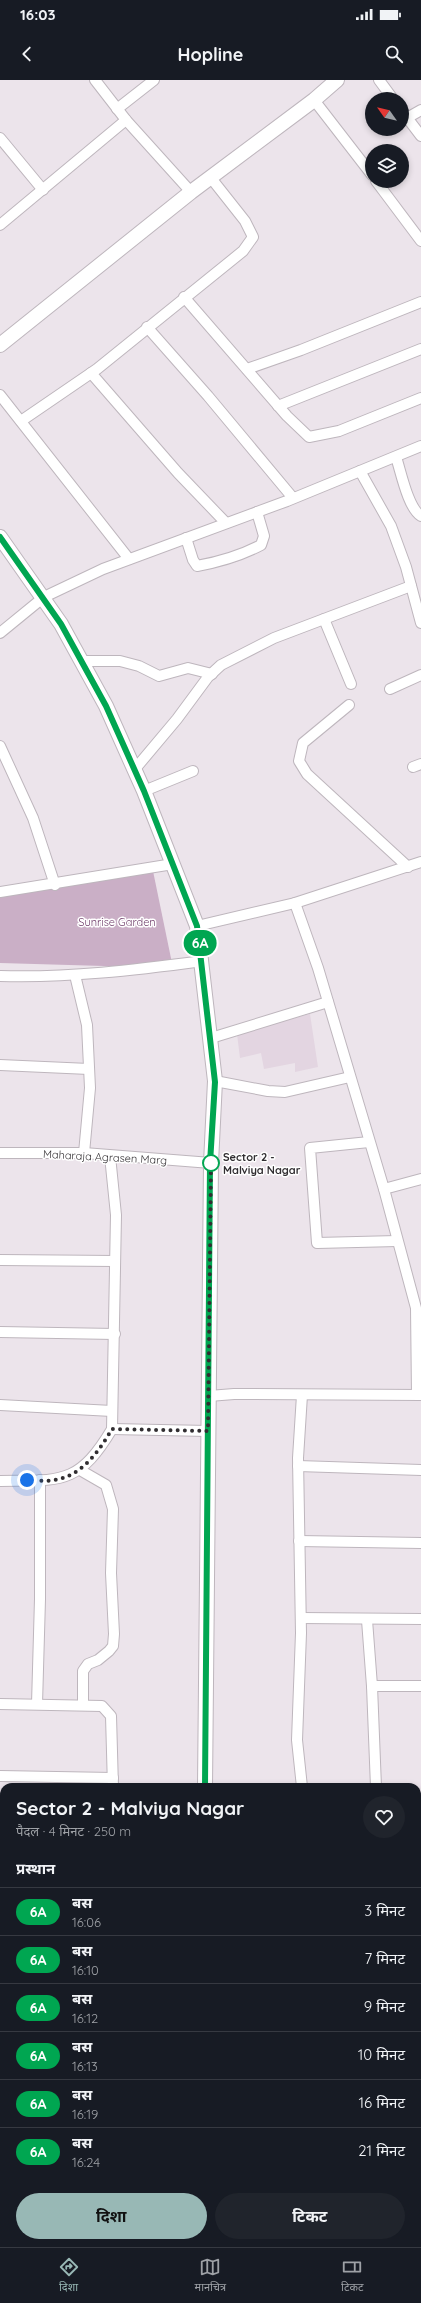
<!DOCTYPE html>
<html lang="hi">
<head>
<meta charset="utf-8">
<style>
  :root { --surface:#171b24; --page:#20242c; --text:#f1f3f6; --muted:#9ea1a6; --line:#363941; --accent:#98b8b5 }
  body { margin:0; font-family:Quicksand,"Noto Sans Devanagari",sans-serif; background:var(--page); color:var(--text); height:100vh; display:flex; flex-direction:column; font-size:15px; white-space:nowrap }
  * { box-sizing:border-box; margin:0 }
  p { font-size:13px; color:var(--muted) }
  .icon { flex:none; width:22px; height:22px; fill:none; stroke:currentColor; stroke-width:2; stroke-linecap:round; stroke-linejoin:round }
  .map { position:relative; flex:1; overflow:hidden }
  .details { position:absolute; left:0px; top:1703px; width:421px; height:464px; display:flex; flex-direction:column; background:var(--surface); border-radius:12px 12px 0 0; box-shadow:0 2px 6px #0003 }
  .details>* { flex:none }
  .badge { padding:0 8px; border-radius:13px; font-size:14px; line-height:26px }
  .needle { width:26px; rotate:304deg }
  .tools { position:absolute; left:365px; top:12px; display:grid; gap:8px }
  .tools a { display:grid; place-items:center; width:44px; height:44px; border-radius:50%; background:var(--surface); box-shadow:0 2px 6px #0003; font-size:20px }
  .you { position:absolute; width:20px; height:20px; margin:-10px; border:3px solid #fff; border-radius:50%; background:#1a73e8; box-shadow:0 0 0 6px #1a73e833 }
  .map>.badge { position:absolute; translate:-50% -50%; box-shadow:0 0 0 2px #fff }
  h2 { padding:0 16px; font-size:15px; line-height:36px }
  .round { display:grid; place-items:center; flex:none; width:42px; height:42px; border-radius:21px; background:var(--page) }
  .head { display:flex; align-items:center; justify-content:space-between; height:68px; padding:0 16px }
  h1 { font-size:19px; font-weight:700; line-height:30px }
  .button { display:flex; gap:8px; margin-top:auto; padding:8px 16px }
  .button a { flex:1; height:46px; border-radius:24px; background:var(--accent); color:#111; font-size:16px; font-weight:700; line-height:46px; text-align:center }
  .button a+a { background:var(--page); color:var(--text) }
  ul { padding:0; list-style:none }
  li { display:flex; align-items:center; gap:12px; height:48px; padding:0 16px; border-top:1px solid var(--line) }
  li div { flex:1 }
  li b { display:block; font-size:15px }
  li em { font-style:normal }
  li .badge { min-width:44px; font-weight:700; text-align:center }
  .status { display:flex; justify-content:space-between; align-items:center; height:28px; padding:0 20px; background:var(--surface); direction:ltr }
  .status svg { height:11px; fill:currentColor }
  header { display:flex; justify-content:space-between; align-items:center; height:52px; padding:0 16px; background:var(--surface); font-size:18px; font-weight:700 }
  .menu { display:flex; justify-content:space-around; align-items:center; height:56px; border-top:1px solid var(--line); background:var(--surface); font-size:11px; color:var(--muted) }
  .menu a { display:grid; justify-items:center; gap:2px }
  .menu .active { color:var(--accent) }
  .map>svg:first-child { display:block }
</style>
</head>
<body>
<div class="status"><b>16:03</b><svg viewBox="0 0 49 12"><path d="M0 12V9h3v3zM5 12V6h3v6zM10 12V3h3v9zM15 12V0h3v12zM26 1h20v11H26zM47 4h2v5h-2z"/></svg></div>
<header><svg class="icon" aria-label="back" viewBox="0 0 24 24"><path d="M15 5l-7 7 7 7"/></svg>Hopline<svg class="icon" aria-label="search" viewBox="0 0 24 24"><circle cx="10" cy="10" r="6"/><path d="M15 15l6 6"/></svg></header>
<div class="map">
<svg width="421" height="2167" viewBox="0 0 421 2167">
  <rect width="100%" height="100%" fill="#ece4eb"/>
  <!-- built -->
  <path fill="#e3d5e1" d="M310 934 318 987 295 992V983L264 989 261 973 240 978 237 954Z"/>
  <!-- green -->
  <path fill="#caafc6" d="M153 791 173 888 0 883V812Z"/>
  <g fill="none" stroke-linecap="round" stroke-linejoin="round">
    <defs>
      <g id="street">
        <path d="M95 0 126 40 191 112"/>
        <path d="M379 0 393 19"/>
        <path d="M314 20 372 95"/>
        <path d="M117 29 154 0"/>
        <path d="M402 31 421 56"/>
        <path d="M407 38 421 30"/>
        <path d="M0 58 43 110"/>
        <path d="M376 101 421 161"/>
        <path d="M0 145 126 40"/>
        <path d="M184 217 287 336 309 357 339 351 421 318"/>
        <path d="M147 247 208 316 293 418"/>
        <path d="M247 289 301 270 421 222"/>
        <path d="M91 293 178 393 226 443"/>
        <path d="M0 315 129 479"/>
        <path d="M278 326 421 269"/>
        <path d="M21 341 97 289 243 171 253 157 245 141 211 98"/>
        <path d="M396 377C401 392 408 428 421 436"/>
        <path d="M360 391 391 446 406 487 421 543"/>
        <path d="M186 458 193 480 197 486C219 482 242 475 261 465L264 456 257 432"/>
        <path d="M324 539 351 604"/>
        <path d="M0 553 44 517 103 489 287 421 421 366"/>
        <path d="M82 581H120L139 586 159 596 188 588 212 594"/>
        <path d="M390 609 421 595"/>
        <path d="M349 625 303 663 299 681 307 694 408 787"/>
        <path d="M0 666 33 738 55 805"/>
        <path d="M413 687 421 684"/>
        <path d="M135 689 177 639 208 597 221 585 274 558 411 506"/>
        <path d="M144 711 193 691"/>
        <path d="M0 812 173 784"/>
        <path d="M295 823 318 888 384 1109 416 1228 417 1315"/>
        <path d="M197 846 295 823 421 782"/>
        <path d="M75 895 87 945 90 1008 84 1073"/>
        <path d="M0 896C69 898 135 890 203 881"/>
        <path d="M211 958 328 922"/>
        <path d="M0 985 89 989"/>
        <path d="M215 1001 268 1011 285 1012 350 997"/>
        <path d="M369 1062 310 1068 317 1163 397 1161"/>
        <path d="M0 1073H84L211 1083"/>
        <path d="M384 1109 421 1099"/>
        <path d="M0 1180 115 1181"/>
        <path d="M0 1252 115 1254"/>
        <path d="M302 1315 298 1378 301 1553 297 1660 302 1707"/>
        <path d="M209 1316 234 1314 421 1315"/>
        <path d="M0 1325 112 1331"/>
        <path d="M112 1349 208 1351"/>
        <path d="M298 1386 421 1390"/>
        <path d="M80 1390 106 1405 113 1429 111 1493 114 1554 113 1566 109 1571 98 1580 88 1584 83 1591V1625"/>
        <path d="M0 1401C60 1400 78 1406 112 1349L116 1135 110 1076"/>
        <path d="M299 1461 421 1463"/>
        <path d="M301 1538 421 1539"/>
        <path d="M367 1540 372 1606H421"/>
        <path d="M372 1606 376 1707"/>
        <path d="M0 1624 102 1626 111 1636 113 1707"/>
        <path d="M37 1624 40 1519V1400"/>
        <path d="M0 1696 113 1698"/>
        <path d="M417 1772 421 1771"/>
        <path d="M0 1775H4"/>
        <path d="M417 2049H421"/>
        <path d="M0 2109H4"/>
        <path d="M315 2163V2167"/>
        <path d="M107 2167V2163"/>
        <path d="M158 2167V2163"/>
        <path d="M240 2167V2163"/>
      </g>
      <g id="secondary">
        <path d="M0 265 191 112 314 20 337 0"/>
        <path d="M0 457 61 544 106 626 144 711 197 846 215 1001 211 1083 205 1707"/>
        <path d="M417 1862 421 1861"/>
        <path d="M0 1864 4 1863"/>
        <path d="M417 1964H421"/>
        <path d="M0 1965H4"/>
      </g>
    </defs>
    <!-- street casing -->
    <use href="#street" stroke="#beb6bd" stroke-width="12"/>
    <!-- secondary casing -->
    <use href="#secondary" stroke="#beb6bd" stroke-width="16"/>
    <!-- street -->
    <use href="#street" stroke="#fff" stroke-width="10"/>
    <!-- secondary -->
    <use href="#secondary" stroke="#fff" stroke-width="14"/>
    <!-- rail -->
    <g stroke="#908b90" stroke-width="3" stroke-dasharray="6 3" stroke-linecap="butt">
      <path d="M417 1900H421"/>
      <path d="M0 1904H4"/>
      <path d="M417 1911H421"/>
      <path d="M0 1917H4"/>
    </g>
  </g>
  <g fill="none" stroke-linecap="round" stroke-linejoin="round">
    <defs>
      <path id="line" d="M0 457 61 544 106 626 144 711 197 846 215 1002 210 1083 205 1707"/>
    </defs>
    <!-- line casing -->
    <use href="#line" stroke="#fff" stroke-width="9"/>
    <!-- line -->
    <use href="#line" stroke="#00a651" stroke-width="6"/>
    <!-- walk -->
    <path stroke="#312e31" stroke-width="4" stroke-dasharray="0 7.2" d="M27 1400C36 1400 47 1402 55 1400 83 1395 99 1371 112 1349L208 1351 211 1083"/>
  </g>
  <!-- markers -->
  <circle fill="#fff" stroke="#00a651" stroke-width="2" cx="211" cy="1083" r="8"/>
  <g text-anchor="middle" stroke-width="3" stroke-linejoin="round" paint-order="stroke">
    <!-- park labels -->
    <g font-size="11" fill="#6f3d6a" stroke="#fff">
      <text x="117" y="846">Sunrise Garden</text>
    </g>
    <!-- street labels -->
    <g font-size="11" fill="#312e31" stroke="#fff">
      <text transform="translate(105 1077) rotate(3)" y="4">Maharaja Agrasen Marg</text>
    </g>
    <!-- stop labels -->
    <g font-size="11" font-weight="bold" fill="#312e31" stroke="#fff" text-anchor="start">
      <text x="223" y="1081">Sector 2 -<tspan x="223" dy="13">Malviya Nagar</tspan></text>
    </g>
  </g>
</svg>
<div class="tools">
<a><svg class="needle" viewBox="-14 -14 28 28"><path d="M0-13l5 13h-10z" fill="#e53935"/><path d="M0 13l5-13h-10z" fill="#9ea1a6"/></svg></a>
<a><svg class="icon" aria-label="layers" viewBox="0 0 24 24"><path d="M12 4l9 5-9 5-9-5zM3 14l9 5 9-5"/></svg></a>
</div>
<div class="you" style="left:27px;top:1400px"></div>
<b class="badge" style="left:200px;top:863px;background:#00a651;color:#fff">6A</b>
<section class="details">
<div class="head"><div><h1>Sector 2 - Malviya Nagar</h1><p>पैदल · 4 मिनट · 250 m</p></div><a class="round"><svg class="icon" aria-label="heart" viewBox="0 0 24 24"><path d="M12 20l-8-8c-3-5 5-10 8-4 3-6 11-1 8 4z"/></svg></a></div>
<h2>प्रस्थान</h2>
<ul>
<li><span class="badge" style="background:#00a651;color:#fff">6A</span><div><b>बस</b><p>16:06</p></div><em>3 मिनट</em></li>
<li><span class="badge" style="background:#00a651;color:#fff">6A</span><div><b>बस</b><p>16:10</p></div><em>7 मिनट</em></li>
<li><span class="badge" style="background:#00a651;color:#fff">6A</span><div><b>बस</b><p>16:12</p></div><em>9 मिनट</em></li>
<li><span class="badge" style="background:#00a651;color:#fff">6A</span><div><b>बस</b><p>16:13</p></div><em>10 मिनट</em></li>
<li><span class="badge" style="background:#00a651;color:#fff">6A</span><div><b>बस</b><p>16:19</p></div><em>16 मिनट</em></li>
<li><span class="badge" style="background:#00a651;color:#fff">6A</span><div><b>बस</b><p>16:24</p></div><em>21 मिनट</em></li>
</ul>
<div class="button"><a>दिशा</a><a>टिकट</a></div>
</section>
</div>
<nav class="menu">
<a class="active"><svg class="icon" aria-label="directions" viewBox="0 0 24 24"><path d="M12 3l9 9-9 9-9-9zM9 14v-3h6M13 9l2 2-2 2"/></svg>दिशा</a>
<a><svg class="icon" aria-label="map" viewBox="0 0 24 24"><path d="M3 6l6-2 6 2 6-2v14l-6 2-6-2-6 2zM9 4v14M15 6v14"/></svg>मानचित्र</a>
<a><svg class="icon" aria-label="tickets" viewBox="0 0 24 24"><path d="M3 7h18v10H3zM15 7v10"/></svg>टिकट</a>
</nav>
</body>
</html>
